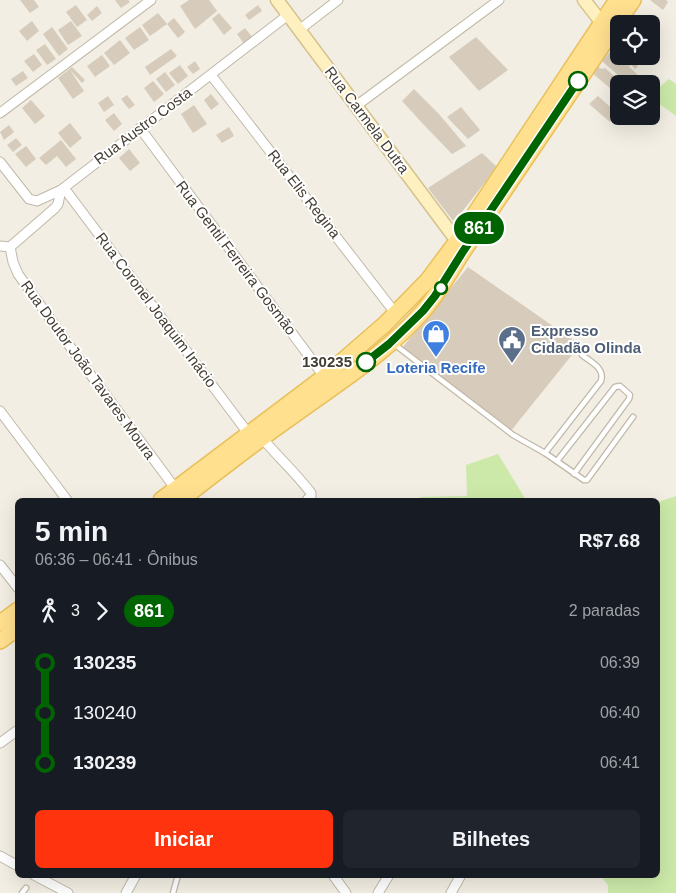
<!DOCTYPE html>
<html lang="pt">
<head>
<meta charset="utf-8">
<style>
  :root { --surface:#171b24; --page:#20242c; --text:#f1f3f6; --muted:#9ea1a6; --accent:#ff330d }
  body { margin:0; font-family:Arial,sans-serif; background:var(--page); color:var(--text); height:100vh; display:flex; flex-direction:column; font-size:19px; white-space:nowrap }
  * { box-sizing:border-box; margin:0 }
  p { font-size:16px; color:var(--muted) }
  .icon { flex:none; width:28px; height:28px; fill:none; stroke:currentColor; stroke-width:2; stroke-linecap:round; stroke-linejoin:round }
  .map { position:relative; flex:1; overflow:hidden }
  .details { position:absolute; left:15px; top:498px; width:645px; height:380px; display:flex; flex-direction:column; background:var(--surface); border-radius:8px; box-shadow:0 5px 20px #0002 }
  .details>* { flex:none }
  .badge { padding:0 10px; border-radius:16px; font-size:18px; line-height:32px }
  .fabs { position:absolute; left:610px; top:15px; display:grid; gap:10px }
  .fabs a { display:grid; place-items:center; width:50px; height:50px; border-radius:8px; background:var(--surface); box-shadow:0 5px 20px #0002; font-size:25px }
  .map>.badge { position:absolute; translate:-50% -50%; box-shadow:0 0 0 2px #fff }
  .legs { display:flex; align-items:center; gap:8px; height:55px; padding:0 20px; font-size:16px }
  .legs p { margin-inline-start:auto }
  .headline { display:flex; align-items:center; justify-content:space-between; height:85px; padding:0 20px }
  h1 { font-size:28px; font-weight:600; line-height:38px }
  .action { display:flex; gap:10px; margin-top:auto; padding:10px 20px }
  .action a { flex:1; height:58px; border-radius:8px; background:var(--accent); color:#fff; font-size:20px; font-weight:600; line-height:58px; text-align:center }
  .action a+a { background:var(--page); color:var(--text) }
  ul { padding:0 20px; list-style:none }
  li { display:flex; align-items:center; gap:18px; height:50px; font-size:19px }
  li i { display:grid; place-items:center; width:8px; height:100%; margin:0 6px; background:currentColor }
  li i::after { content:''; width:12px; height:12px; margin:-6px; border:4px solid; border-radius:50%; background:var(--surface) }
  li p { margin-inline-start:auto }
  li:first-child i { background:linear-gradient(#0000 50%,currentColor 0) }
  li:last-child i { background:linear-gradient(currentColor 50%,#0000 0) }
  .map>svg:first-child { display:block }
</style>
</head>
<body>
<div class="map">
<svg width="676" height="893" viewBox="0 0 676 893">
  <rect width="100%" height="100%" fill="#f2eee3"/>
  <!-- green -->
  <g fill="#cce9a9">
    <path d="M669 79 676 84V116L661 105 651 107V94Z"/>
    <path d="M498 454 526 500H421L420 497 467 496 466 465Z"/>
    <path d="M676 496V893H608V885L600 875H658V502Z"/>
  </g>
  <!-- building -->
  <g fill="#d7ccbb">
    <path d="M20 0H34L39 7 30 13Z"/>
    <path d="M115 0H128L130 2 121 8Z"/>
    <path d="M189 0H209L217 11 195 29 180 6Z"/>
    <path d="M650 0H666L668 2 663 10Z"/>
    <path d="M76 5 87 20 77 27 66 12Z"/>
    <path d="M258 5 262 11 249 20 245 15Z"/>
    <path d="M97 6 102 13 92 21 87 15Z"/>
    <path d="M158 13 167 24 150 36 142 25Z"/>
    <path d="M219 13 232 28 224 35 212 19Z"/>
    <path d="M174 18 185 32 178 38 167 24Z"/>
    <path d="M32 21 39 31 27 41 19 31Z"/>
    <path d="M71 21 82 36 68 45 58 30Z"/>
    <path d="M52 27 68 49 59 56 43 34Z"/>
    <path d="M140 27 149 40 134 50 125 38Z"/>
    <path d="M245 28 253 38 244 44 237 34Z"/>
    <path d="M476 37 508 70 479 91 449 57Z"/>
    <path d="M120 40 130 53 114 65 104 53Z"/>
    <path d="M45 44 56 59 47 65 36 50Z"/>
    <path d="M171 49 177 56 150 75 145 67Z"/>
    <path d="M611 51 629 67 648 84H628L602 61Z"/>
    <path d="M34 54 42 65 33 72 24 61Z"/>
    <path d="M102 55 110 66 95 77 87 66Z"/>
    <path d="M620 56H639L633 62 638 66 635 69 631 64 629 67Z"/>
    <path d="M195 61 200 69 193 74 187 67Z"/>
    <path d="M180 65 188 76 178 84 169 73Z"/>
    <path d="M597 66 602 69 605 68 619 80 611 89 592 73Z"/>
    <path d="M72 67 85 80 82 83 70 70 84 91 73 99 58 78Z"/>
    <path d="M23 71 28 78 16 86 11 79Z"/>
    <path d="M165 72 175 85 166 92 156 79Z"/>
    <path d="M153 81 164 94 154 102 144 88Z"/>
    <path d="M414 89 438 113 466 146 452 154 424 125 402 101Z"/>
    <path d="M211 94 219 104 211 110 204 100Z"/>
    <path d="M127 95 135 105 129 109 121 99Z"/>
    <path d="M108 96 114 105 104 112 98 103Z"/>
    <path d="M598 96 616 112 610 122 589 104Z"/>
    <path d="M31 100 45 116 35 124 22 108Z"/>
    <path d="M194 105 207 124 193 133 181 114Z"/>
    <path d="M461 107 480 130 468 139 447 117Z"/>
    <path d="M114 113 122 124 114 131 105 120Z"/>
    <path d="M70 123 82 138 70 148 58 133Z"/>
    <path d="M9 125 14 132 4 140 0 132Z"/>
    <path d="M229 127 234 136 222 143 216 135Z"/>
    <path d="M16 138 22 145 13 152 7 145Z"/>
    <path d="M61 140 76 159 66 167 57 156 46 165 39 158Z"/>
    <path d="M26 146 36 159 26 167 15 154Z"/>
    <path d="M129 149 140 163 130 171 119 158Z"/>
    <path d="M482 153 497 167 454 222 428 188Z"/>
    <path d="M468 267 580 345 510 432 402 348Z"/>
  </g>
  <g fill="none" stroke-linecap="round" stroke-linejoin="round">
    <defs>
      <g id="lane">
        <path d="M394 344 513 435 545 453 584 480H587L633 417"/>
        <path d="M545 453 601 381C605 368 591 362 582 355"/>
        <path d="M557 461 615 387 620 386 630 395 629 399 574 474"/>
        <path d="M22 893 26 888"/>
        <path d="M173 893 178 875"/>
      </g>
      <g id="street">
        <path d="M299 30 338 0"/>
        <path d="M211 75 396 314"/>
        <path d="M356 106 499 0"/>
        <path d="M0 113 151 0"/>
        <path d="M140 128 326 379"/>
        <path d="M0 162 29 199 37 201 61 190"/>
        <path d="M64 188 248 433"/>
        <path d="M0 246 10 247"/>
        <path d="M10 247 55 208 58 204 61 190 288 15"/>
        <path d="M10 247 13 262 18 274 79 359 175 488"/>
        <path d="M0 411 67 500"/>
        <path d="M262 438C278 457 296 473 311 493V496L307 500"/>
        <path d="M0 565 18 588"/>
        <path d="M0 743 18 730"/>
        <path d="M0 856 18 866"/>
        <path d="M34 875 68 893"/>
        <path d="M333 875 346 893"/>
        <path d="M126 893 136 875"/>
        <path d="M378 893 389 875"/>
        <path d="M451 893 461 875"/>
      </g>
      <g id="secondary">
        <path d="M277 0 457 241"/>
        <path d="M584 0 602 23"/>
      </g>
      <g id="primary">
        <path d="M161 500 324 377 385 324 428 280 457 241 617 0"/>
        <path d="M181 500C218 471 255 442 294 415 338 383 388 352 424 310 439 292 450 272 462 253L633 0"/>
        <path d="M0 623 18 610"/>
        <path d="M0 641 18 628"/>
      </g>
    </defs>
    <!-- lane casing -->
    <use href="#lane" stroke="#c1b8a8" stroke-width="7"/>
    <!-- street casing -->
    <use href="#street" stroke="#c1b8a8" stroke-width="11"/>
    <!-- secondary casing -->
    <use href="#secondary" stroke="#d4c390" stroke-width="15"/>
    <!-- primary casing -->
    <use href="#primary" stroke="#e9bf5a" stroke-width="18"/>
    <!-- lane -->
    <use href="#lane" stroke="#fff" stroke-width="4.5"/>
    <!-- street -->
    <use href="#street" stroke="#fff" stroke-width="9"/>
    <!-- secondary -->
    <use href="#secondary" stroke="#fff0c0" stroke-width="12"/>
    <!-- primary -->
    <use href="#primary" stroke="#ffe08f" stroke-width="15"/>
  </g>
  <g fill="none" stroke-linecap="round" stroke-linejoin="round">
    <defs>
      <path id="line-1" d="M366 362 389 344 423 311 435 296 462 253 578 81"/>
    </defs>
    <!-- line-1 casing -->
    <use href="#line-1" stroke="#fff" stroke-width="11"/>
    <!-- line-1 -->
    <use href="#line-1" stroke="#006400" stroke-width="8"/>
  </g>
  <!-- icons -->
  <defs>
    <symbol id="shop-pin" viewBox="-11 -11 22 30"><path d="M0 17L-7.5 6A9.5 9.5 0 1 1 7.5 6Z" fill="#3f7fe0" stroke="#fff"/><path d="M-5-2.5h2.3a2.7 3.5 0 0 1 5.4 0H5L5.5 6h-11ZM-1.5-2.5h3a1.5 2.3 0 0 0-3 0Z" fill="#fff"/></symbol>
    <symbol id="civic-pin" viewBox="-11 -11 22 30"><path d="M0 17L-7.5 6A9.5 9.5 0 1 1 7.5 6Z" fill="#5c6f8a" stroke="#fff"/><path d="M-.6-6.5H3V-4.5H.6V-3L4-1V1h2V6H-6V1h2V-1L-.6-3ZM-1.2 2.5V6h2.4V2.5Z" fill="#fff"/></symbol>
  </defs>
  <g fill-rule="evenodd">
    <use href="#shop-pin" x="420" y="318" width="32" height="43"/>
    <use href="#civic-pin" x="496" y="324" width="32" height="43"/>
  </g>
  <!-- markers -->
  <g fill="#fff" stroke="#006400" stroke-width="2.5">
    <circle cx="578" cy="81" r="9"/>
    <circle cx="441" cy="288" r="6"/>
    <circle cx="366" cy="362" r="9"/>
  </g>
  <g text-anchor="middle" stroke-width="4" stroke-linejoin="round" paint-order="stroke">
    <!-- street labels -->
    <g font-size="15" fill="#443d33" stroke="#fff">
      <text transform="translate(367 120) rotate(53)" y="5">Rua Carmela Dutra</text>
      <text transform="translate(143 126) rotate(-37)" y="5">Rua Austro Costa</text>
      <text transform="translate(304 194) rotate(52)" y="5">Rua Elis Regina</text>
      <text transform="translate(236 258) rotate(53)" y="5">Rua Gentil Ferreira Gosmão</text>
      <text transform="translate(156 310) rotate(53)" y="5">Rua Coronel Joaquim Inácio</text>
      <text transform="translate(88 370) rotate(54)" y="5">Rua Doutor João Tavares Moura</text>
    </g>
    <!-- service labels -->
    <g font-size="15" font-weight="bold" fill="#4e5e75" stroke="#fff" text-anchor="start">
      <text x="531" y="336">Expresso<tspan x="531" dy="17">Cidadão Olinda</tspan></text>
    </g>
    <!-- stop labels -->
    <g font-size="15" font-weight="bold" fill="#443d33" stroke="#fff" text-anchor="end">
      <text x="352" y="367">130235</text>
    </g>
    <!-- shop labels -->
    <g font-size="15" font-weight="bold" fill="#366cbe" stroke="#fff">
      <text x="436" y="373">Loteria Recife</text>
    </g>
  </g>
</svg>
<div class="fabs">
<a><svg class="icon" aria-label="locate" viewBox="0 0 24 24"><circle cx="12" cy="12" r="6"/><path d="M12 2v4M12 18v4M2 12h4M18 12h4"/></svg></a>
<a><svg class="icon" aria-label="layers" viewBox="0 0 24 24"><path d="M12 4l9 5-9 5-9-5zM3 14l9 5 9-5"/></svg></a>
</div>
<b class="badge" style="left:479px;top:228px;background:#006400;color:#fff">861</b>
<section class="details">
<div class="headline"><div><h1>5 min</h1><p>06:36 – 06:41 · Ônibus</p></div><b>R$7.68</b></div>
<div class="legs"><svg class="icon" aria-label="walk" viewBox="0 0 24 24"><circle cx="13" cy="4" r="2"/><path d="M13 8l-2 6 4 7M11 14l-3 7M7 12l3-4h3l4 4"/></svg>3<svg class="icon" aria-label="forward" viewBox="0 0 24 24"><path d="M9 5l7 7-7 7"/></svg><b class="badge" style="background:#006400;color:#fff">861</b><p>2 paradas</p></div>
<ul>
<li><i style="color:#006400"></i><b>130235</b><p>06:39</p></li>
<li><i style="color:#006400"></i><span>130240</span><p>06:40</p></li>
<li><i style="color:#006400"></i><b>130239</b><p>06:41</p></li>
</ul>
<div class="action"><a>Iniciar</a><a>Bilhetes</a></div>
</section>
</div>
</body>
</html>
